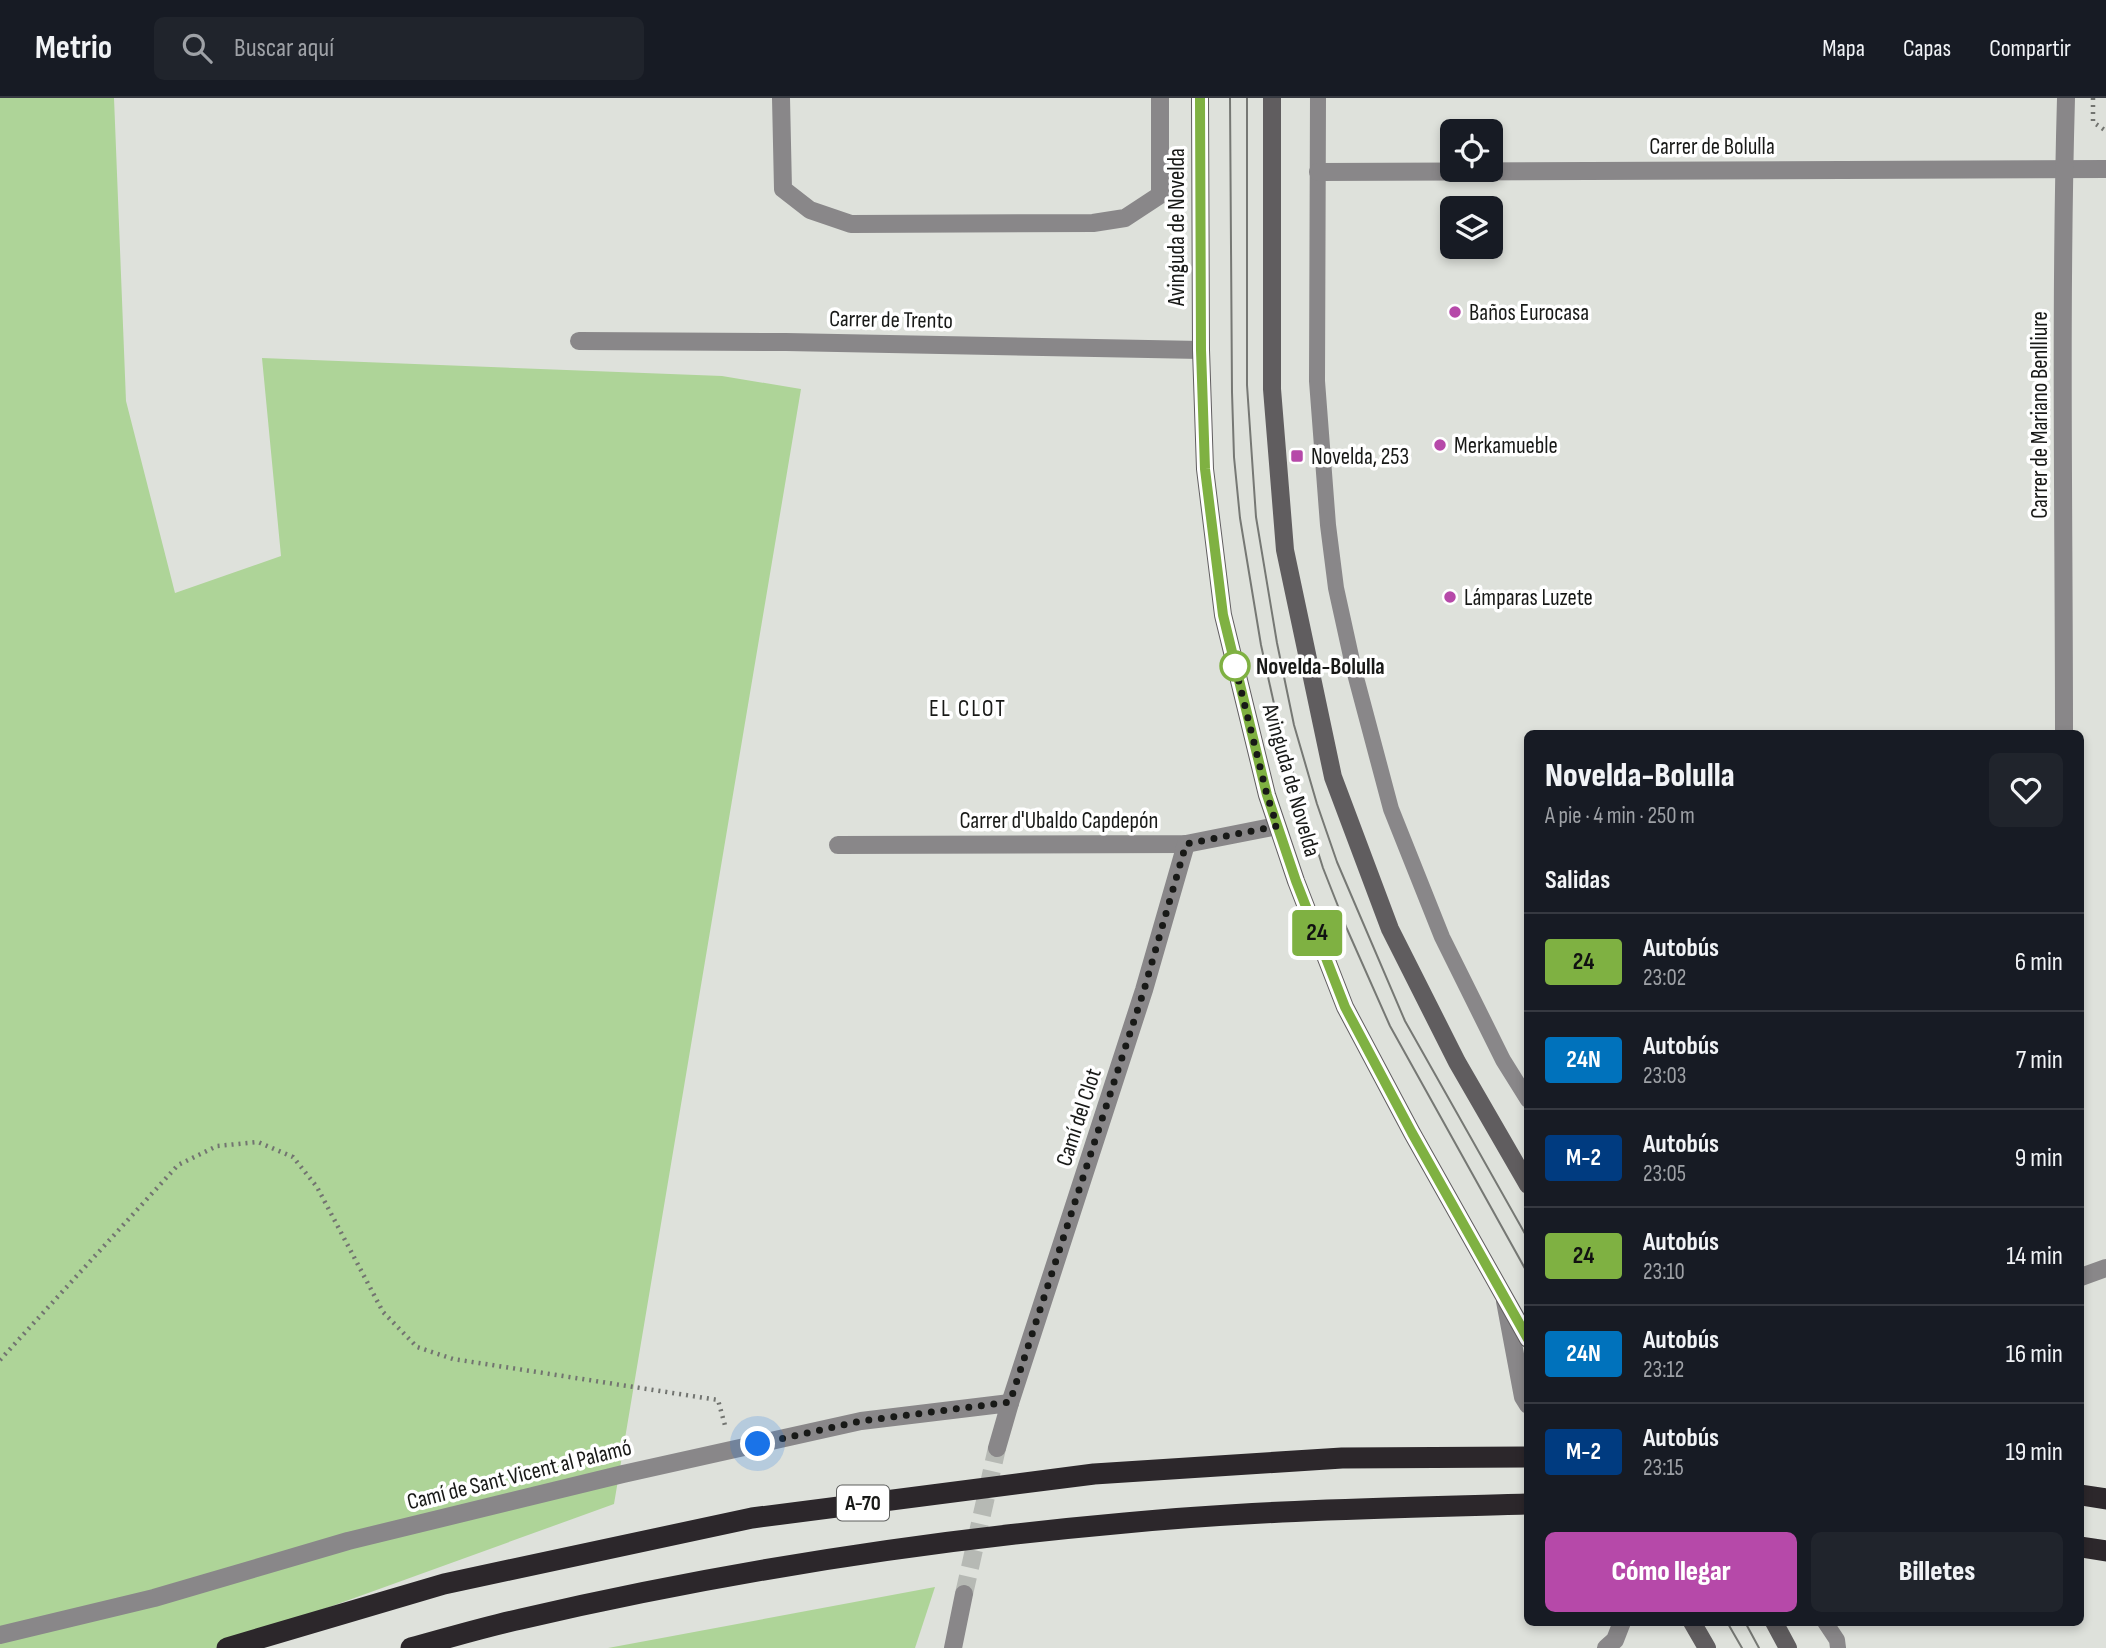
<!DOCTYPE html>
<html lang="es">
<head>
<meta charset="utf-8">
<style>
  :root { --surface:#171b24; --page:#20242c; --text:#f1f3f6; --muted:#9ea1a6; --line:#363941; --accent:#b649a9 }
  body { margin:0; font-family:"Sofia Sans Condensed",sans-serif; background:var(--page); color:var(--text); height:100vh; display:flex; flex-direction:column; font-size:26px; white-space:nowrap }
  * { box-sizing:border-box; margin:0 }
  p { font-size:23px; color:var(--muted) }
  .icon { flex:none; width:38px; height:38px; fill:none; stroke:currentColor; stroke-width:2; stroke-linecap:round; stroke-linejoin:round }
  .map { position:relative; flex:1; overflow:hidden }
  .side { position:absolute; left:1524px; top:632px; width:560px; height:896px; display:flex; flex-direction:column; background:var(--surface); border-radius:10px; box-shadow:0 4px 10px #0003 }
  .side>* { flex:none }
  .badge { padding:0 14px; border-radius:5px; font-size:24px; line-height:46px }
  .controls { position:absolute; left:1440px; top:21px; display:grid; gap:14px }
  .controls a { display:grid; place-items:center; width:63px; height:63px; border-radius:10px; background:var(--surface); box-shadow:0 4px 10px #0003; font-size:35px }
  .you { position:absolute; width:35px; height:35px; margin:-18px; border:5px solid #fff; border-radius:50%; background:#1a73e8; box-shadow:0 0 0 10px #1a73e833 }
  .map>.badge { position:absolute; translate:-50% -50%; box-shadow:0 0 0 4px #fff }
  h2 { padding:0 21px; font-size:26px; line-height:63px }
  .round { display:grid; place-items:center; flex:none; width:74px; height:74px; border-radius:10px; background:var(--page) }
  .overview { display:flex; align-items:center; justify-content:space-between; height:119px; padding:0 21px }
  h1 { font-size:33px; font-weight:800; line-height:52px }
  .button { display:flex; gap:14px; margin-top:auto; padding:14px 21px }
  .button a { flex:1; height:80px; border-radius:10px; background:var(--accent); color:#fff; font-size:28px; font-weight:800; line-height:80px; text-align:center }
  .button a+a { background:var(--page); color:var(--text) }
  ul { padding:0; list-style:none }
  li { display:flex; align-items:center; gap:21px; height:98px; padding:0 21px; border-top:2px solid var(--line) }
  li div { flex:1 }
  li b { display:block; font-size:26px }
  li em { font-style:normal }
  li .badge { min-width:77px; font-weight:700; text-align:center }
  header { display:flex; align-items:center; gap:42px; box-sizing:border-box; height:98px; padding:0 35px; background:var(--surface); border-bottom:2px solid var(--line) }
  header strong { font-size:33px }
  nav { display:flex; gap:38px; margin-inline-start:auto; font-size:24px }
  .search { width:490px; height:63px; background:var(--page); display:flex; align-items:center; gap:18px; box-sizing:border-box; padding:0 24px; border-radius:10px; color:var(--muted); font-size:26px }
  .map>svg:first-child { display:block }
</style>
</head>
<body>
<header>
<strong>Metrio</strong>
<div class="search"><svg class="icon" aria-label="search" viewBox="0 0 24 24"><circle cx="10" cy="10" r="6"/><path d="M15 15l6 6"/></svg>Buscar aquí</div>
<nav><a>Mapa</a><a>Capas</a><a>Compartir</a></nav>
</header>
<div class="map">
<svg width="2106" height="1550" viewBox="0 0 2106 1550">
  <rect width="100%" height="100%" fill="#dee1db"/>
  <!-- green -->
  <g fill="#aed498">
    <path d="M0 0H114L126 303 175 495 281 458 262 260 722 278 801 291 614 1406 216 1550H0Z"/>
    <path d="M935 1489 915 1550H608Z"/>
  </g>
  <g fill="none" stroke-linecap="round" stroke-linejoin="round">
    <!-- minor-tunnel -->
    <path stroke="#b6b9b4" stroke-width="18" stroke-dasharray="18 9" stroke-linecap="butt" d="M964 1496 997 1350"/>
    <!-- path -->
    <g stroke="#727470" stroke-width="4.5" stroke-dasharray="2 5" stroke-linecap="butt">
      <path d="M2093 0V24L2106 33"/>
      <path d="M0 1262 178 1067 217 1048 258 1044 293 1059 317 1089 383 1214 417 1249 453 1261 718 1302 726 1331"/>
    </g>
    <!-- service -->
    <g stroke="#898789" stroke-width="16">
      <path d="M1318 0 1317 283 1328 427 1336 490 1354 572 1391 711 1442 839 1503 962 1528 1002"/>
      <path d="M1825 1524 1837 1542 1838 1550"/>
    </g>
    <!-- minor -->
    <g stroke="#898789" stroke-width="18">
      <path d="M781 0 783 91 810 112 851 126 1093 125 1125 120 1160 97V0"/>
      <path d="M1318 74 2106 71"/>
      <path d="M579 243 786 244 1201 252"/>
      <path d="M2064 635C2064 424 2060 212 2066 0"/>
      <path d="M838 747 1186 746 1277 728"/>
      <path d="M2081 1179 2106 1170"/>
      <path d="M1010 1305 1144 892 1186 746"/>
      <path d="M0 1537 154 1500 348 1443 623 1376 861 1323 1010 1305 997 1350"/>
      <path d="M953 1550 964 1496"/>
    </g>
    <!-- tertiary -->
    <g stroke="#898789" stroke-width="18">
      <path d="M1505 1203 1523 1299 1528 1307"/>
      <path d="M1606 1550 1615 1542 1622 1524"/>
    </g>
    <!-- secondary -->
    <g stroke="#605d5f" stroke-width="18">
      <path d="M1200 0 1201 252 1205 371 1223 517 1267 697 1296 783 1345 909 1412 1035 1528 1241"/>
      <path d="M1272 0V291L1285 452 1333 679 1390 831 1457 964 1528 1087"/>
      <path d="M1692 1524 1707 1550"/>
      <path d="M1774 1524 1788 1550"/>
    </g>
    <!-- motorway -->
    <g stroke="#2c272b" stroke-width="21">
      <path d="M2081 1397 2106 1401"/>
      <path d="M2081 1449 2106 1453"/>
      <path d="M227 1550 444 1486 752 1420 1094 1376 1342 1360 1528 1359"/>
      <path d="M411 1550C448 1540 484 1529 521 1521 719 1475 923 1443 1125 1425 1259 1412 1394 1410 1528 1406"/>
    </g>
    <!-- tram -->
    <g stroke="#767874" stroke-width="2">
      <path d="M1230 0 1232 294 1234 359 1240 420 1261 547 1280 633 1323 770 1347 831 1390 928 1528 1176"/>
      <path d="M1247 0V287L1256 419 1277 545 1294 627 1317 706 1337 764 1405 923 1528 1141"/>
      <path d="M1727 1524 1742 1550"/>
      <path d="M1745 1524 1759 1550"/>
    </g>
  </g>
  <g fill="none" stroke-linecap="round" stroke-linejoin="round">
    <defs>
      <path id="line" d="M1200 0 1201 252 1205 371 1223 517 1267 697 1296 783 1345 909 1412 1035 1528 1241"/>
    </defs>
    <!-- line casing -->
    <use href="#line" stroke="#fff" stroke-width="16"/>
    <!-- line -->
    <use href="#line" stroke="#7fb142" stroke-width="10"/>
    <!-- walk -->
    <path stroke="#181917" stroke-width="7" stroke-dasharray="0 12.6" d="M758 1346 861 1323 1010 1304 1144 892 1186 746 1277 728 1267 697 1235 568"/>
  </g>
  <!-- markers -->
  <g fill="#b649a9" stroke="#fff" stroke-width="2.5">
    <circle cx="1455" cy="214" r="7"/>
    <circle cx="1440" cy="347" r="7"/>
    <rect x="1290" y="351" width="14" height="14" rx="3.5"/>
    <circle cx="1450" cy="499" r="7"/>
  </g>
  <circle fill="#fff" stroke="#7fb142" stroke-width="3.5" cx="1235" cy="568" r="14"/>
  <g text-anchor="middle" stroke-width="7" stroke-linejoin="round" paint-order="stroke">
    <!-- shield labels -->
    <rect fill="#fff" stroke="#5d5e5d" stroke-width="2" x="837" y="1387.5" width="52" height="35" rx="5"/>
    <g font-size="21" font-weight="bold" fill="#181917">
      <text x="863" y="1412">A-70</text>
    </g>
    <!-- street labels -->
    <g font-size="23" fill="#181917" stroke="#fff">
      <text x="1712" y="56">Carrer de Bolulla</text>
      <text transform="translate(1176 129) rotate(-90)" y="8">Avinguda de Novelda</text>
      <text transform="translate(891 221) rotate(1)" y="8">Carrer de Trento</text>
      <text transform="translate(2039 317) rotate(-90)" y="8">Carrer de Mariano Benlliure</text>
      <text transform="translate(1292 682) rotate(74)" y="8">Avinguda de Novelda</text>
      <text x="1059" y="730">Carrer d'Ubaldo Capdepón</text>
      <text transform="translate(1078 1019) rotate(-72)" y="8">Camí del Clot</text>
      <text transform="translate(519 1376) rotate(-14)" y="8">Camí de Sant Vicent al Palamó</text>
    </g>
    <!-- poi labels -->
    <g font-size="23" fill="#181917" stroke="#fff" text-anchor="start">
      <text x="1469" y="222">Baños Eurocasa</text>
      <text x="1454" y="355">Merkamueble</text>
      <text x="1311" y="366">Novelda, 253</text>
      <text x="1464" y="507">Lámparas Luzete</text>
    </g>
    <!-- stop labels -->
    <g font-size="23" font-weight="bold" fill="#181917" stroke="#fff" text-anchor="start">
      <text x="1256" y="576">Novelda-Bolulla</text>
    </g>
    <!-- neighbourhood labels -->
    <g font-size="24" letter-spacing="2" fill="#181917" stroke="#fff">
      <text x="968" y="618">EL CLOT</text>
    </g>
  </g>
</svg>
<div class="controls">
<a><svg class="icon" aria-label="locate" viewBox="0 0 24 24"><circle cx="12" cy="12" r="6"/><path d="M12 2v4M12 18v4M2 12h4M18 12h4"/></svg></a>
<a><svg class="icon" aria-label="layers" viewBox="0 0 24 24"><path d="M12 4l9 5-9 5-9-5zM3 14l9 5 9-5"/></svg></a>
</div>
<div class="you" style="left:758px;top:1346px"></div>
<b class="badge" style="left:1317px;top:835px;background:#7fb142;color:#111">24</b>
<section class="side">
<div class="overview"><div><h1>Novelda-Bolulla</h1><p>A pie · 4 min · 250 m</p></div><a class="round"><svg class="icon" aria-label="heart" viewBox="0 0 24 24"><path d="M12 20l-8-8c-3-5 5-10 8-4 3-6 11-1 8 4z"/></svg></a></div>
<h2>Salidas</h2>
<ul>
<li><span class="badge" style="background:#7fb142;color:#111">24</span><div><b>Autobús</b><p>23:02</p></div><em>6 min</em></li>
<li><span class="badge" style="background:#0072bc;color:#fff">24N</span><div><b>Autobús</b><p>23:03</p></div><em>7 min</em></li>
<li><span class="badge" style="background:#003b80;color:#fff">M-2</span><div><b>Autobús</b><p>23:05</p></div><em>9 min</em></li>
<li><span class="badge" style="background:#7fb142;color:#111">24</span><div><b>Autobús</b><p>23:10</p></div><em>14 min</em></li>
<li><span class="badge" style="background:#0072bc;color:#fff">24N</span><div><b>Autobús</b><p>23:12</p></div><em>16 min</em></li>
<li><span class="badge" style="background:#003b80;color:#fff">M-2</span><div><b>Autobús</b><p>23:15</p></div><em>19 min</em></li>
</ul>
<div class="button"><a>Cómo llegar</a><a>Billetes</a></div>
</section>
</div>
</body>
</html>
